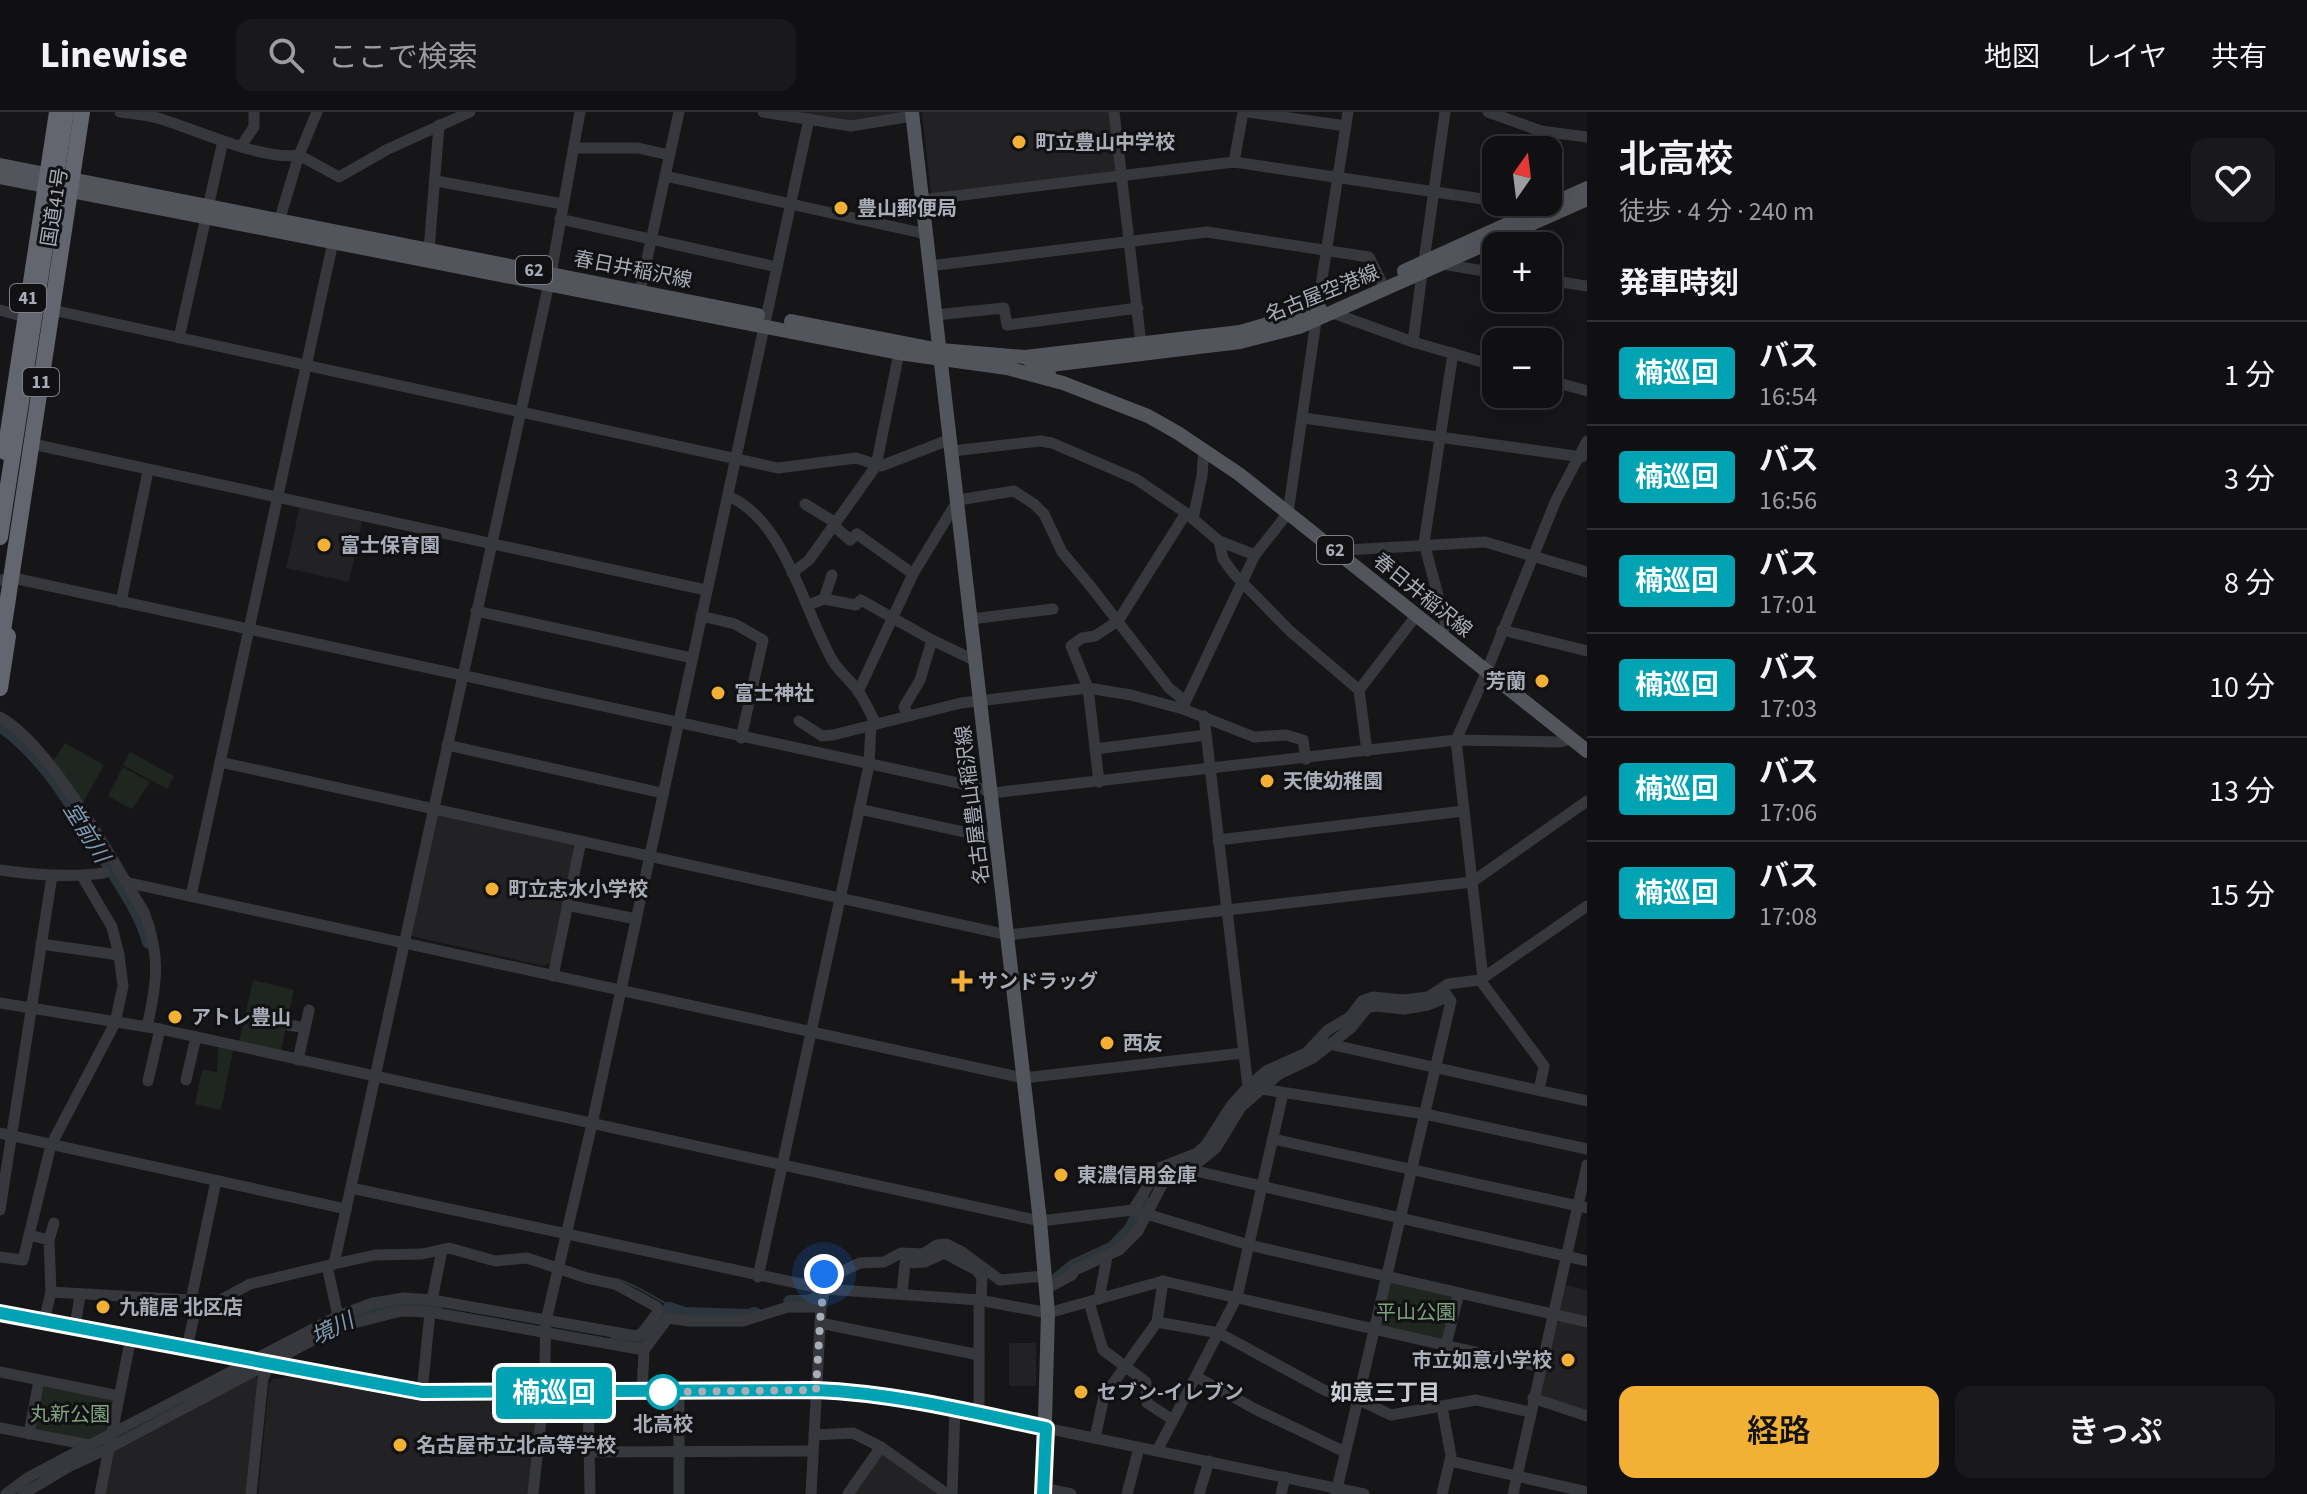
<!DOCTYPE html>
<html lang="ja">
<head>
<meta charset="utf-8">
<style>
  :root { --surface:#101012; --page:#19191b; --text:#f1f3f6; --muted:#9c9d9f; --line:#303032; --accent:#f2b134 }
  body { margin:0; font-family:"Source Sans 3","Noto Sans JP",sans-serif; background:var(--page); color:var(--text); height:100vh; display:flex; flex-direction:column; font-size:30px; white-space:nowrap }
  * { box-sizing:border-box; margin:0 }
  p { font-size:26px; color:var(--muted) }
  .icon { flex:none; width:44px; height:44px; fill:none; stroke:currentColor; stroke-width:2; stroke-linecap:round; stroke-linejoin:round }
  .map { position:relative; flex:1; overflow:hidden }
  .sheet { display:flex; flex-direction:column; background:var(--surface); width:720px }
  .sheet>* { flex:none }
  .badge { padding:0 16px; border-radius:6px; font-size:28px; line-height:52px }
  .needle { width:52px; rotate:14deg }
  .fabs { position:absolute; left:1482px; top:24px; display:grid; gap:16px }
  .fabs a { display:grid; place-items:center; width:80px; height:80px; border-radius:16px; background:var(--surface); box-shadow:0 8px 32px #0002,0 0 0 2px var(--line); font-size:40px }
  .you { position:absolute; width:40px; height:40px; margin:-20px; border:6px solid #fff; border-radius:50%; background:#1a73e8; box-shadow:0 0 0 12px #1a73e833 }
  .map>.badge { position:absolute; translate:-50% -50%; box-shadow:0 0 0 4px #fff }
  h2 { padding:0 32px; font-size:30px; line-height:72px }
  .round { display:grid; place-items:center; flex:none; width:84px; height:84px; border-radius:16px; background:var(--page) }
  .head { display:flex; align-items:center; justify-content:space-between; height:136px; padding:0 32px }
  h1 { font-size:38px; font-weight:600; line-height:60px }
  .cta { display:flex; gap:16px; margin-top:auto; padding:16px 32px }
  .cta a { flex:1; height:92px; border-radius:16px; background:var(--accent); color:#111; font-size:32px; font-weight:600; line-height:92px; text-align:center }
  .cta a+a { background:var(--page); color:var(--text) }
  ul { padding:0; list-style:none }
  li { display:flex; align-items:center; gap:24px; height:104px; padding:0 32px; border-top:2px solid var(--line) }
  li div { flex:1 }
  li b { display:block; font-size:30px }
  li em { font-style:normal }
  li .badge { min-width:88px; font-weight:700; text-align:center }
  header { display:flex; align-items:center; gap:48px; box-sizing:border-box; height:112px; padding:0 40px; background:var(--surface); border-bottom:2px solid var(--line) }
  header strong { font-size:38px }
  nav { display:flex; gap:44px; margin-inline-start:auto; font-size:28px }
  .search { width:560px; height:72px; background:var(--page); display:flex; align-items:center; gap:20px; box-sizing:border-box; padding:0 28px; border-radius:16px; color:var(--muted); font-size:30px }
  main { display:flex; flex:1; min-height:0 }
  .map>svg:first-child { display:block }
</style>
</head>
<body>
<header>
<strong>Linewise</strong>
<div class="search"><svg class="icon" aria-label="search" viewBox="0 0 24 24"><circle cx="10" cy="10" r="6"/><path d="M15 15l6 6"/></svg>ここで検索</div>
<nav><a>地図</a><a>レイヤ</a><a>共有</a></nav>
</header>
<main>
<div class="map">
<svg width="1587" height="1382" viewBox="0 0 1587 1382">
  <rect width="100%" height="100%" fill="#161618"/>
  <!-- built -->
  <g fill="#222225">
    <path d="M787 0H902V3L854 9Z"/>
    <path d="M922 0H1110L1117 59 931 83Z"/>
    <path d="M300 394 360 407 362 410 349 470 286 456Z"/>
    <path d="M434 702 573 729 575 734 551 850 544 854 411 824Z"/>
    <path d="M1565 1173 1587 1178V1206L1562 1200 1560 1197Z"/>
    <path d="M1561 1209 1587 1215V1301L1541 1282 1556 1211Z"/>
    <rect x="1009" y="1231" width="27" height="43"/>
    <path d="M254 1264 260 1268 248 1382H103L111 1338Z"/>
    <path d="M293 1264 429 1289 541 1290 530 1382H258L269 1272 273 1267Z"/>
    <path d="M879 1342H884L940 1382H851Z"/>
  </g>
  <!-- green -->
  <g fill="#1e261f">
    <path d="M65 631 104 653 83 691 53 649Z"/>
    <path d="M130 640 174 664 167 677 123 653Z"/>
    <path d="M123 655 150 670 132 697 108 684Z"/>
    <path d="M253 868 294 878 281 939 239 930Z"/>
    <path d="M218 935 233 938 221 998 195 992 202 958 217 960Z"/>
    <path d="M1392 1171 1452 1184 1454 1188 1442 1229 1382 1215 1379 1211 1388 1172Z"/>
    <path d="M39 1268 118 1284 113 1319 89 1333 30 1321Z"/>
  </g>
  <g fill="none" stroke-linecap="round" stroke-linejoin="round">
    <!-- stream -->
    <path stroke="#2c353c" stroke-width="2" d="M616 1167C633 1171 651 1184 667 1192L669 1197"/>
    <!-- river -->
    <g stroke="#2c353c" stroke-width="14">
      <path d="M0 613C48 646 76 700 106 748 122 774 141 801 149 830"/>
      <path d="M1058 1167 1074 1154 1113 1136 1131 1117 1144 1090"/>
      <path d="M790 1190H809L815 1187"/>
      <path d="M328 1216C363 1199 396 1191 435 1194"/>
      <path d="M617 1226 642 1230 669 1197 684 1202 749 1204 755 1202"/>
    </g>
    <!-- minor -->
    <g stroke="#37383d" stroke-width="11">
      <path d="M120 0C135 2 150 3 164 8 199 19 264 49 299 43L339 65 388 37 470 0"/>
      <path d="M763 0 851 14 912 4"/>
      <path d="M1114 0 1141 232"/>
      <path d="M1248 0 1346 14"/>
      <path d="M1488 0 1541 19 1587 25"/>
      <path d="M241 34 254 15V0"/>
      <path d="M574 36H638L669 43"/>
      <path d="M1234 50 1243 0"/>
      <path d="M665 64 926 122"/>
      <path d="M436 69 563 92"/>
      <path d="M922 88 1234 50 1496 89"/>
      <path d="M1500 90 1542 97"/>
      <path d="M208 95 223 29"/>
      <path d="M560 107 777 155"/>
      <path d="M277 116 299 43 317 0"/>
      <path d="M429 138 439 13"/>
      <path d="M1424 149 1445 0"/>
      <path d="M1442 152 1496 161"/>
      <path d="M929 154 1207 120 1369 145 1381 169"/>
      <path d="M1548 168 1587 174"/>
      <path d="M640 179 679 0"/>
      <path d="M0 198 25 205"/>
      <path d="M57 199 778 356 856 346 881 354 951 327"/>
      <path d="M1317 199 1348 0"/>
      <path d="M1333 201 1413 230 1496 254"/>
      <path d="M935 203 1004 196 1007 213 1138 196"/>
      <path d="M179 226 206 105"/>
      <path d="M1413 230 1422 161"/>
      <path d="M1548 268 1587 279"/>
      <path d="M1303 306 1582 345"/>
      <path d="M37 333 706 478"/>
      <path d="M952 339 1040 329 1052 331 1136 367 1186 401 1219 429 1255 443 1288 401 1316 209"/>
      <path d="M728 384C786 408 804 501 834 551 841 561 851 569 858 579 865 589 870 601 876 612"/>
      <path d="M805 392 836 411"/>
      <path d="M1193 407 1202 364 1204 337"/>
      <path d="M834 414 850 428 857 422 913 462"/>
      <path d="M1219 429 1223 447 1234 462 1290 519 1359 578 1367 639"/>
      <path d="M1339 441 1346 438 1485 430 1587 460"/>
      <path d="M792 461 809 448 876 354 899 241"/>
      <path d="M0 468 18 467 977 675 992 681 1456 628 1483 568 1556 388 1587 329"/>
      <path d="M824 487 832 463"/>
      <path d="M121 490 148 359"/>
      <path d="M808 493 824 487 856 493 861 488 932 528 976 549"/>
      <path d="M476 499 692 546"/>
      <path d="M701 504 735 512 763 528 741 626"/>
      <path d="M971 507 1053 497"/>
      <path d="M1502 518 1587 539"/>
      <path d="M1442 524 1446 513 1424 431 1453 241"/>
      <path d="M1359 578 1416 504"/>
      <path d="M858 580 913 462 958 388 1014 379 1034 392 1044 402 1062 440 1092 476 1169 576 1185 589"/>
      <path d="M1183 595 1255 443"/>
      <path d="M908 603 904 595 920 568 932 528"/>
      <path d="M1204 604 1248 975 1425 1002 1587 1037"/>
      <path d="M0 605C51 633 112 748 144 800 161 844 157 871 147 915"/>
      <path d="M799 609 822 624 833 623 961 591 1088 576 1131 583 1183 597 1254 625 1286 623 1303 628 1306 647"/>
      <path d="M447 633 662 681"/>
      <path d="M1095 637 1206 623"/>
      <path d="M220 650 1008 823 1472 770 1587 689"/>
      <path d="M1099 670 1088 576 1071 534 1082 526 1095 524 1118 509 1186 401"/>
      <path d="M859 697 996 727"/>
      <path d="M1218 728 1464 699"/>
      <path d="M0 758C35 763 69 766 104 761"/>
      <path d="M125 770 1023 966 1243 941"/>
      <path d="M191 784 333 130"/>
      <path d="M567 793 636 807"/>
      <path d="M41 832 119 843"/>
      <path d="M553 864 581 729"/>
      <path d="M1483 866 1456 628 1560 630 1571 627"/>
      <path d="M1480 868 1544 954 1539 978"/>
      <path d="M0 891 160 917 1040 1109 1133 1098 1249 1133 1587 1210"/>
      <path d="M289 913 305 916"/>
      <path d="M1329 932 1587 989"/>
      <path d="M298 948 309 898"/>
      <path d="M186 968 196 925"/>
      <path d="M148 969 160 917"/>
      <path d="M0 1021 346 1097"/>
      <path d="M1273 1027 1587 1096"/>
      <path d="M1191 1055 1196 1059 1587 1149"/>
      <path d="M351 1076 825 1177"/>
      <path d="M0 1098 52 764"/>
      <path d="M1133 1098 1159 1056 1197 1041 1206 1033 1231 994 1248 975 1266 959 1306 941 1328 918 1350 905 1362 889 1373 885 1403 888 1428 885 1448 872 1480 868 1587 794"/>
      <path d="M49 1128 54 1111"/>
      <path d="M0 1145 23 1148 51 1033 115 911 123 874 119 843 112 815 82 764"/>
      <path d="M334 1152 551 162 580 0"/>
      <path d="M327 1154 338 1204"/>
      <path d="M758 1165 869 653 871 613"/>
      <path d="M818 1176 820 1166 829 1160 843 1159 860 1151 884 1150 901 1141 923 1142 937 1133 946 1132 962 1140 1000 1168 1045 1164"/>
      <path d="M1046 1177 1072 1163 1075 1158 1119 1138 1138 1119 1166 1065 1195 1053 1216 1036 1241 995 1279 962 1313 946 1351 916 1367 896 1375 894 1404 897 1428 893 1448 885"/>
      <path d="M902 1182 905 1151 925 1150 944 1141 976 1158 982 1165 981 1188"/>
      <path d="M1099 1187 1107 1145"/>
      <path d="M191 1188 216 1069"/>
      <path d="M432 1188 442 1138"/>
      <path d="M1089 1190 1103 1238 1146 1270 1147 1291 1173 1308"/>
      <path d="M0 1201 252 1248"/>
      <path d="M44 1209 51 1180"/>
      <path d="M1157 1210 1219 1221 1326 1279 1357 1287 1391 1303 1476 1288 1530 1300"/>
      <path d="M820 1211 979 1243"/>
      <path d="M75 1215 80 1183"/>
      <path d="M1446 1233 1459 1181"/>
      <path d="M187 1236 196 1195"/>
      <path d="M269 1252 422 1280H858L906 1287 1364 1382"/>
      <path d="M0 1260 119 1284"/>
      <path d="M1197 1265 1255 1297 1345 1340"/>
      <path d="M422 1280 430 1200"/>
      <path d="M588 1280 590 1382"/>
      <path d="M642 1280 644 1238"/>
      <path d="M679 1280V1382"/>
      <path d="M1533 1286 1587 1304"/>
      <path d="M1442 1295 1451 1344 1442 1382"/>
      <path d="M979 1302V1188"/>
      <path d="M0 1316 89 1333"/>
      <path d="M29 1322 39 1268"/>
      <path d="M814 1323 853 1321 881 1335 947 1382"/>
      <path d="M1095 1326 1104 1284 1157 1210 1163 1169"/>
      <path d="M1157 1339 1237 1185 1283 981"/>
      <path d="M588 1340 813 1339"/>
      <path d="M1450 1349 1587 1380"/>
      <path d="M1043 1376 1071 1382"/>
      <path d="M1336 1381 1451 889 1446 882"/>
      <path d="M6 1382 29 1365 63 1347 338 1204 373 1191 404 1186 432 1188 636 1224 642 1221 658 1200 657 1195 615 1172 587 1166 527 1146 495 1149 449 1136 422 1142 375 1143 334 1152 250 1172 215 1191 196 1195 191 1188 51 1180 49 1128 29 1123"/>
      <path d="M23 1382 68 1355 109 1336 317 1226 350 1212 401 1199 430 1200 644 1238 668 1206 689 1209H743L788 1195H821L825 1177 979 1188 1048 1201 1163 1169 1541 1255"/>
      <path d="M100 1382 131 1225"/>
      <path d="M251 1382 263 1266 270 1253"/>
      <path d="M533 1382 544 1281 546 1209 592 1012 809 7"/>
      <path d="M811 1382 821 1195"/>
      <path d="M848 1382 881 1335"/>
      <path d="M952 1382 955 1297"/>
      <path d="M1127 1382 1139 1336"/>
      <path d="M1199 1382 1209 1349"/>
      <path d="M1281 1382 1285 1365"/>
      <path d="M1513 1382 1587 1053"/>
    </g>
    <!-- major -->
    <g stroke="#53555c" stroke-width="14">
      <path d="M912 0 1040 1109 1048 1201 1043 1382"/>
      <path d="M0 53 758 203"/>
      <path d="M0 65 899 241 1007 256 1063 271 1148 304 1178 321 1239 362 1587 639"/>
      <path d="M1404 159 1587 76"/>
      <path d="M791 209 940 238 1025 245 1049 262"/>
      <path d="M1025 245 1240 220 1320 197"/>
      <path d="M1034 255 1240 230 1299 215 1587 87"/>
    </g>
    <!-- highway -->
    <g stroke="#63666e" stroke-width="16">
      <path d="M5 340 57 0"/>
      <path d="M0 576 8 524"/>
    </g>
    <!-- highway-bridge -->
    <g stroke="#63666e" stroke-width="16">
      <path d="M0 425 66 0"/>
      <path d="M0 539 82 0"/>
    </g>
  </g>
  <g fill="none" stroke-linecap="round" stroke-linejoin="round">
    <defs>
      <path id="line" d="M0 1201 422 1280 816 1278C894 1281 970 1300 1046 1316L1043 1382"/>
    </defs>
    <!-- line casing -->
    <use href="#line" stroke="#fff" stroke-width="18"/>
    <!-- line -->
    <use href="#line" stroke="#00a3b4" stroke-width="12"/>
    <!-- walk -->
    <path stroke="#a8adb8" stroke-width="8" stroke-dasharray="0 14.4" d="M663 1280H661L816 1278 821 1195 825 1177 818 1176 820 1166 824 1162"/>
  </g>
  <!-- markers -->
  <g fill="#f2b134" stroke="#111113" stroke-width="3">
    <circle cx="1019" cy="30" r="8"/>
    <circle cx="841" cy="96" r="8"/>
    <circle cx="324" cy="433" r="8"/>
    <circle cx="1542" cy="569" r="8"/>
    <circle cx="718" cy="581" r="8"/>
    <circle cx="1267" cy="669" r="8"/>
    <circle cx="492" cy="777" r="8"/>
    <path d="M958 857h8v8h8v8h-8v8h-8v-8h-8v-8h8z"/>
    <circle cx="175" cy="905" r="8"/>
    <circle cx="1107" cy="931" r="8"/>
    <circle cx="1061" cy="1063" r="8"/>
    <circle cx="103" cy="1195" r="8"/>
    <circle cx="1568" cy="1248" r="8"/>
    <circle cx="1081" cy="1280" r="8"/>
    <circle cx="400" cy="1333" r="8"/>
  </g>
  <circle fill="#fff" stroke="#00a3b4" stroke-width="4" cx="663" cy="1280" r="16"/>
  <g text-anchor="middle" stroke-width="6" stroke-linejoin="round" paint-order="stroke">
    <!-- shield labels -->
    <g fill="#111113" stroke="#7b7e86" stroke-width="2">
      <rect x="516" y="144" width="36" height="28" rx="6"/>
      <rect x="10" y="172" width="36" height="28" rx="6"/>
      <rect x="23" y="256" width="36" height="28" rx="6"/>
      <rect x="1317" y="424" width="36" height="28" rx="6"/>
    </g>
    <g font-size="18" font-weight="bold" fill="#a8adb8">
      <text x="534" y="164">62</text>
      <text x="28" y="192">41</text>
      <text x="41" y="276">11</text>
      <text x="1335" y="444">62</text>
    </g>
    <!-- poi labels -->
    <g font-size="20" font-weight="bold" fill="#a8adb8" stroke="#111113" text-anchor="start">
      <text x="1035" y="37">町立豊山中学校</text>
      <text x="857" y="103">豊山郵便局</text>
      <text x="340" y="440">富士保育園</text>
      <text x="1526" y="576" text-anchor="end">芳蘭</text>
      <text x="734" y="588">富士神社</text>
      <text x="1283" y="676">天使幼稚園</text>
      <text x="508" y="784">町立志水小学校</text>
      <text x="978" y="876">サンドラッグ</text>
      <text x="191" y="912">アトレ豊山</text>
      <text x="1123" y="938">西友</text>
      <text x="1077" y="1070">東濃信用金庫</text>
      <text x="119" y="1202">九龍居 北区店</text>
      <text x="1552" y="1255" text-anchor="end">市立如意小学校</text>
      <text x="1097" y="1287">セブン-イレブン</text>
      <text x="416" y="1340">名古屋市立北高等学校</text>
    </g>
    <!-- street labels -->
    <g font-size="20" fill="#a8adb8" stroke="#111113">
      <text transform="translate(54 95) rotate(-81)" y="7">国道41号</text>
      <text transform="translate(633 157) rotate(11)" y="7">春日井稲沢線</text>
      <text transform="translate(1322 181) rotate(-22)" y="7">名古屋空港線</text>
      <text transform="translate(1423 483) rotate(39)" y="7">春日井稲沢線</text>
      <text transform="translate(972 693) rotate(-97)" y="7">名古屋豊山稲沢線</text>
    </g>
    <!-- park labels -->
    <g font-size="20" fill="#7fa381" stroke="#111113">
      <text x="1416" y="1207">平山公園</text>
      <text x="70" y="1309">丸新公園</text>
    </g>
    <!-- stop labels -->
    <g font-size="20" font-weight="bold" fill="#a8adb8" stroke="#111113">
      <text x="663" y="1319">北高校</text>
    </g>
    <!-- water labels -->
    <g font-size="22" font-style="italic" fill="#7f9bb3" stroke="#111113">
      <text transform="translate(87 720) rotate(58)" y="8">堂前川</text>
      <text transform="translate(332 1216) rotate(-26)" y="8">境川</text>
    </g>
    <!-- neighbourhood labels -->
    <g font-size="22" font-weight="bold" fill="#c9ccd4" stroke="#111113">
      <text x="1385" y="1288">如意三丁目</text>
    </g>
  </g>
</svg>
<div class="fabs">
<a><svg class="needle" viewBox="-14 -14 28 28"><path d="M0-13l5 13h-10z" fill="#e53935"/><path d="M0 13l5-13h-10z" fill="#9c9d9f"/></svg></a>
<a>+</a>
<a>−</a>
</div>
<div class="you" style="left:824px;top:1162px"></div>
<b class="badge" style="left:554px;top:1281px;background:#00a3b4;color:#fff">楠巡回</b>
</div>
<section class="sheet">
<div class="head"><div><h1>北高校</h1><p>徒歩 · 4 分 · 240 m</p></div><a class="round"><svg class="icon" aria-label="heart" viewBox="0 0 24 24"><path d="M12 20l-8-8c-3-5 5-10 8-4 3-6 11-1 8 4z"/></svg></a></div>
<h2>発車時刻</h2>
<ul>
<li><span class="badge" style="background:#00a3b4;color:#fff">楠巡回</span><div><b>バス</b><p>16:54</p></div><em>1 分</em></li>
<li><span class="badge" style="background:#00a3b4;color:#fff">楠巡回</span><div><b>バス</b><p>16:56</p></div><em>3 分</em></li>
<li><span class="badge" style="background:#00a3b4;color:#fff">楠巡回</span><div><b>バス</b><p>17:01</p></div><em>8 分</em></li>
<li><span class="badge" style="background:#00a3b4;color:#fff">楠巡回</span><div><b>バス</b><p>17:03</p></div><em>10 分</em></li>
<li><span class="badge" style="background:#00a3b4;color:#fff">楠巡回</span><div><b>バス</b><p>17:06</p></div><em>13 分</em></li>
<li><span class="badge" style="background:#00a3b4;color:#fff">楠巡回</span><div><b>バス</b><p>17:08</p></div><em>15 分</em></li>
</ul>
<div class="cta"><a>経路</a><a>きっぷ</a></div>
</section>
</main>
</body>
</html>
